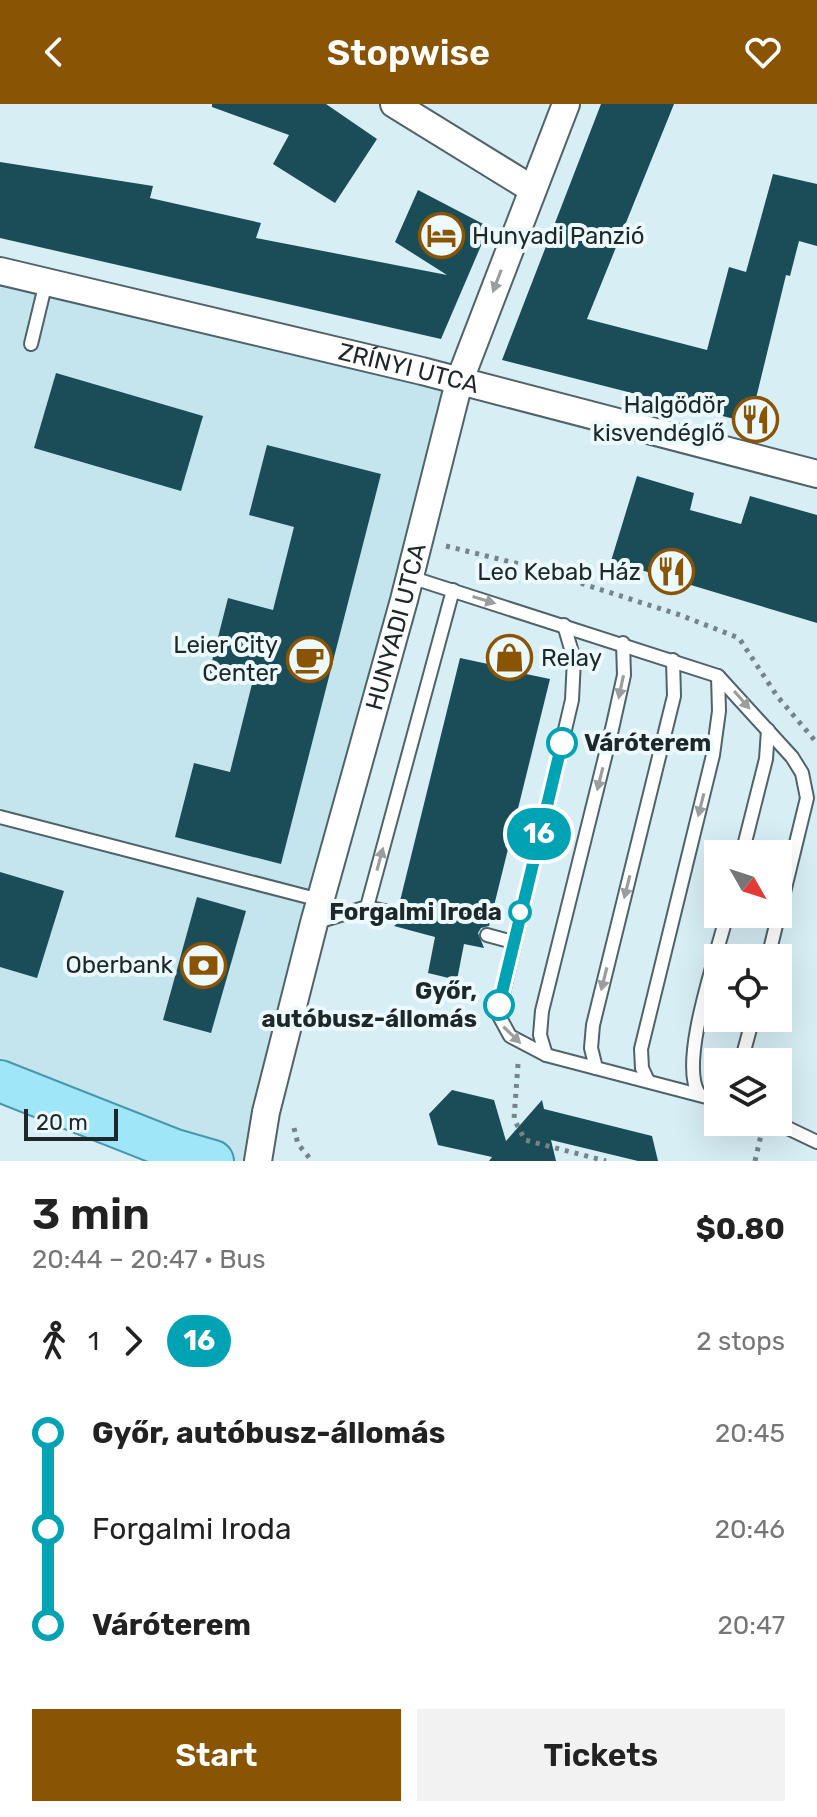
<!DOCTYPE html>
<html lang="en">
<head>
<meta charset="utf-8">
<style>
  :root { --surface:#fff; --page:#f2f2f2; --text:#222; --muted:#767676; --accent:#8a5405 }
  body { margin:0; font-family:Rubik,sans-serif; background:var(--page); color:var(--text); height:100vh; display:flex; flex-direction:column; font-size:30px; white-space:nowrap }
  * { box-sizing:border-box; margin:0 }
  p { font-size:26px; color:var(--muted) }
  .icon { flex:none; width:44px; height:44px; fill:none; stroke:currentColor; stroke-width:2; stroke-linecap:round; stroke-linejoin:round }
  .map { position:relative; height:1057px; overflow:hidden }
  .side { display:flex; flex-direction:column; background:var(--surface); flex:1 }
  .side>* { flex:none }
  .badge { padding:0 16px; border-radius:26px; font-size:28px; line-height:52px }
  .needle { width:52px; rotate:129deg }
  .controls { position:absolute; left:704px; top:736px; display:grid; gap:16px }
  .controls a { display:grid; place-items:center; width:88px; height:88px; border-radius:0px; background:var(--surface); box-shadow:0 8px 32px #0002; font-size:40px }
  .scale { position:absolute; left:24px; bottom:20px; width:94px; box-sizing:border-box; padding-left:8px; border:4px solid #1e2729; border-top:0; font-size:22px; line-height:28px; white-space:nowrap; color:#1e2729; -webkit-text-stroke:6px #ecf9fd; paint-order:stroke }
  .map>.badge { position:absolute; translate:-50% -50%; box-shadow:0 0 0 4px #fff }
  .legs { display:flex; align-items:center; gap:12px; height:88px; padding:0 32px; font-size:26px }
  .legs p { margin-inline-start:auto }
  .overview { display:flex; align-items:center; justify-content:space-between; height:136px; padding:0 32px }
  h1 { font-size:44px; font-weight:600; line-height:60px }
  .primary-button { display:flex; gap:16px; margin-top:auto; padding:16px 32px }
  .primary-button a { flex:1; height:92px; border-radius:0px; background:var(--accent); color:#fff; font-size:32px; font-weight:600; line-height:92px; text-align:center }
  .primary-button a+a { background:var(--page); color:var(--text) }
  ul { padding:0 32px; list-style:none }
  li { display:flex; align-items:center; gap:28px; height:96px; font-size:30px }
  li i { display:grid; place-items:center; width:12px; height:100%; margin:0 10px; background:currentColor }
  li i::after { content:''; width:20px; height:20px; margin:-10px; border:6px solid; border-radius:50%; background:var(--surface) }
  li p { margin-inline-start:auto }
  li:first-child i { background:linear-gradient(#0000 50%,currentColor 0) }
  li:last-child i { background:linear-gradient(currentColor 50%,#0000 0) }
  header { display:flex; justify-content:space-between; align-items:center; height:104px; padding:0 32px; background:var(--accent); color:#fff; font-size:36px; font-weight:600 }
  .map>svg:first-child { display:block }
</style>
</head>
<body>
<header><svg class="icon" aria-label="back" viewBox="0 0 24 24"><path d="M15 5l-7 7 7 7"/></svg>Stopwise<svg class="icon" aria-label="heart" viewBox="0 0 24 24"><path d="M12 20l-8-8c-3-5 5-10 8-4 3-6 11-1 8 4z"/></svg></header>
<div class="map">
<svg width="817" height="1057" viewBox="0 0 817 1057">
  <rect width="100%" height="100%" fill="#d7eef5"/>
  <!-- built -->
  <path fill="#c4e4ee" d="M0 167 459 278 258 1057H213L0 977Z"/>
  <!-- building -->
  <g fill="#1b4d59">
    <path d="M212 0H326L377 35 335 99 273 60 289 31 212 3Z"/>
    <path d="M601 0H674L587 215 707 246 729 163 746 168 773 70 817 80V142L799 137 790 172 786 171 750 319 502 256Z"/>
    <path d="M0 58 153 82 150 94 261 119 256 134 447 171 395 138 418 86 489 123 441 235 0 134Z"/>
    <path d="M56 269 203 312 181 387 34 344Z"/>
    <path d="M267 341 381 370 281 760 175 733 194 659 230 668 252 580 209 569 228 494 273 506 294 423 249 411Z"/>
    <path d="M637 372 694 389 690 406 741 420 750 392 817 411V519L611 457Z"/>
    <path d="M493 539 531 548 526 570 550 575 489 822 481 824 478 829 484 844 464 840 457 876 428 869 435 833 394 822 405 813 399 801 460 554 488 560Z"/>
    <path d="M0 768 64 787 37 874 0 863Z"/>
    <path d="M197 793 246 807 211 929 163 916Z"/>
    <path d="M452 986 494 996 506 1037 542 996 544 1005 652 1032 658 1057H638L551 1036 556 1057H489L492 1053 438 1041 429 1010Z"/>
  </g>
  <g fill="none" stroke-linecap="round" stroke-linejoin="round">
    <defs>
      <g id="service">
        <path d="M31 240 46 178"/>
        <path d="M410 473 718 572 792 653 802 669 807 694 768 854"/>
        <path d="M564 521 574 555 572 596 498 910 510 932 546 951 718 996"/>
        <path d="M0 713 320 796"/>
        <path d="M742 750 766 655 768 626"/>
        <path d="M367 803 397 810"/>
        <path d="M314 819 367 803 453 486"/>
        <path d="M487 831 513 838"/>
        <path d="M546 951 540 931 542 907 612 625 624 571 623 539"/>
        <path d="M741 958 753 914"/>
        <path d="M596 964 591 944 593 921 674 592 673 556"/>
        <path d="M648 977 642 964 641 945 713 651 719 607 718 572"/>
        <path d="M699 990C678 959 718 848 727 810"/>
        <path d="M775 1018 817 1038"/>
      </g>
      <g id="minor">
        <path d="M394 0 532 85"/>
        <path id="s1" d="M0 167 422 267 817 370"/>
        <path id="s2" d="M258 1057 266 1008 314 819 404 496 459 278 566 0"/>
      </g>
      <path id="primary" d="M0 977 175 1046 213 1057"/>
    </defs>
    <!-- service casing -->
    <use href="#service" stroke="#4f6369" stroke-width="16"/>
    <!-- minor casing -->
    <use href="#minor" stroke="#4f6369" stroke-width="30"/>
    <!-- primary casing -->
    <use href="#primary" stroke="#4898ac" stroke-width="44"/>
    <!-- path -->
    <g stroke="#758489" stroke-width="5" stroke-dasharray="4 6" stroke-linecap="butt">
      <path d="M446 442 527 462 680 511 739 534 777 592 817 639"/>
      <path d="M518 960 514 1015 525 1036 606 1057"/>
      <path d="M294 1024 298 1040 312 1057"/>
      <path d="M755 1057 761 1031"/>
    </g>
    <!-- service -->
    <use href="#service" stroke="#fff" stroke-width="12"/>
    <!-- minor -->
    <use href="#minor" stroke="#fff" stroke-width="26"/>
    <!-- primary -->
    <use href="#primary" stroke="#9fe6f8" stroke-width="40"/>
  </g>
  <!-- one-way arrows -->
  <defs><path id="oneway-solid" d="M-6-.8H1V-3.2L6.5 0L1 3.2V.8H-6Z" transform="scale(2)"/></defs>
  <g fill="#9a9e9f">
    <use href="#oneway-solid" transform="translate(497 177) rotate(111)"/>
    <use href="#oneway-solid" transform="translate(484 496) rotate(17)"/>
    <use href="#oneway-solid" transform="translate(621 583) rotate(102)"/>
    <use href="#oneway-solid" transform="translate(742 596) rotate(49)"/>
    <use href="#oneway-solid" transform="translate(600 675) rotate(104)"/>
    <use href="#oneway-solid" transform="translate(701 701) rotate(104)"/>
    <use href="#oneway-solid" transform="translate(380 755) rotate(-75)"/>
    <use href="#oneway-solid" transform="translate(627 783) rotate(104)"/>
    <use href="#oneway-solid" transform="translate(604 875) rotate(104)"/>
    <use href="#oneway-solid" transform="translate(512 931) rotate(44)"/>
  </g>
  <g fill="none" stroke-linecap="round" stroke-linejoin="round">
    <defs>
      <path id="line-1" d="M499 901 562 639"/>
    </defs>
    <!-- line-1 casing -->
    <use href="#line-1" stroke="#fff" stroke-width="18"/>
    <!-- line-1 -->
    <use href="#line-1" stroke="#00a3b4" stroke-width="12"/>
  </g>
  <!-- icons -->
  <defs>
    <symbol id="hotel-ring" viewBox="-11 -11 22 22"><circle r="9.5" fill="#ecf9fd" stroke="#8a5405" stroke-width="1.5"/><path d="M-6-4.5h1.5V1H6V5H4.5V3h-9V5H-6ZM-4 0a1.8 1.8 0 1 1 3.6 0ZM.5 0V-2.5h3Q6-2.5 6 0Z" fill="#8a5405"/></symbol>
    <symbol id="restaurant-ring" viewBox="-11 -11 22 22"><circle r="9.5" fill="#ecf9fd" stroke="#8a5405" stroke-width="1.5"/><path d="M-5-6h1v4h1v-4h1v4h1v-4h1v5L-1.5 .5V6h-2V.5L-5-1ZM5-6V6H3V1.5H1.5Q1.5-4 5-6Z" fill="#8a5405"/></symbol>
    <symbol id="shop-ring" viewBox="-11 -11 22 22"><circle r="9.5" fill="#ecf9fd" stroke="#8a5405" stroke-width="1.5"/><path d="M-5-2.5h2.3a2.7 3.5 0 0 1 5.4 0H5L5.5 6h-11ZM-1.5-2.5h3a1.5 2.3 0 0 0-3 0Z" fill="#8a5405"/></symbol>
    <symbol id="cafe-ring" viewBox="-11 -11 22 22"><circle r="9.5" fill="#ecf9fd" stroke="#8a5405" stroke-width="1.5"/><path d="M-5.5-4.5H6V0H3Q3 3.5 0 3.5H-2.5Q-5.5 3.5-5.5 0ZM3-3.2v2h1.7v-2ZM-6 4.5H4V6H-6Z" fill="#8a5405"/></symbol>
    <symbol id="bank-ring" viewBox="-11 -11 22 22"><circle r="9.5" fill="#ecf9fd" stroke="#8a5405" stroke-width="1.5"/><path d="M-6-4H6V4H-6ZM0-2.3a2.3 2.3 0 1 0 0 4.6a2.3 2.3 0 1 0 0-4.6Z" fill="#8a5405"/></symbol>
  </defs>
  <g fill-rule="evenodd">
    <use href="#hotel-ring" x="416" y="106" width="51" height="51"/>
    <use href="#restaurant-ring" x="730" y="290" width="51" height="51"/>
    <use href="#restaurant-ring" x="646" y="442" width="51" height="51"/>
    <use href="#shop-ring" x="484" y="528" width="51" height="51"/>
    <use href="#cafe-ring" x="284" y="530" width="51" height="51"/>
    <use href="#bank-ring" x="178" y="836" width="51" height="51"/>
  </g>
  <!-- markers -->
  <g fill="#fff" stroke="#00a3b4" stroke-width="4">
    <circle cx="562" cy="639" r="14"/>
    <circle cx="520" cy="808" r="10"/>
    <circle cx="499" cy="901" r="14"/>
  </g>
  <g text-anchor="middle" stroke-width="8" stroke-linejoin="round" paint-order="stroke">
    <!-- poi labels -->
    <g font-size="24" fill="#1e2729" stroke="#ecf9fd" text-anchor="end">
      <text x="472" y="140" text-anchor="start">Hunyadi Panzió</text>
      <text x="725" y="309">Halgödör<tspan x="725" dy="28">kisvendéglő</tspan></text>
      <text x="641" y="476">Leo Kebab Ház</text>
      <text x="278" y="549">Leier City<tspan x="278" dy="28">Center</tspan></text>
      <text x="541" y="562" text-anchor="start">Relay</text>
      <text x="173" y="869">Oberbank</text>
    </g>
    <!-- street labels -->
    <g font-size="24" fill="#1e2729" stroke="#ecf9fd">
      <text dy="8" stroke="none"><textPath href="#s1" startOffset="420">ZRÍNYI UTCA</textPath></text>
      <text dy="8" stroke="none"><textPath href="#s2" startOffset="552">HUNYADI UTCA</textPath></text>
    </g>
    <!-- stop labels -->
    <g font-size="24" font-weight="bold" fill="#1e2729" stroke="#ecf9fd" text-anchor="end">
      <text x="584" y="647" text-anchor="start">Váróterem</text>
      <text x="502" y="816">Forgalmi Iroda</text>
      <text x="477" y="895">Győr,<tspan x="477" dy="28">autóbusz-állomás</tspan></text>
    </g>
  </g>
</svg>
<div class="controls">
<a><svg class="needle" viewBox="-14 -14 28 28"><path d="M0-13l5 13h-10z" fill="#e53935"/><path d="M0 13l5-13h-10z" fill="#767676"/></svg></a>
<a><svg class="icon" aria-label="locate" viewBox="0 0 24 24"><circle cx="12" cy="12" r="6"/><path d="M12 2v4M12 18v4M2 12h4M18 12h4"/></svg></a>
<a><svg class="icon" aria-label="layers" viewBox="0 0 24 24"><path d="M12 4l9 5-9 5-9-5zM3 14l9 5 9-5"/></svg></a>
</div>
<div class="scale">20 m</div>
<b class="badge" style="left:539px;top:730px;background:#00a3b4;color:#fff">16</b>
</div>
<section class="side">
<div class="overview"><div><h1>3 min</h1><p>20:44 – 20:47 · Bus</p></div><b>$0.80</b></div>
<div class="legs"><svg class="icon" aria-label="walk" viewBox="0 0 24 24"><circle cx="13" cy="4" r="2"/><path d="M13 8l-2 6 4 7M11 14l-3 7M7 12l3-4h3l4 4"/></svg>1<svg class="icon" aria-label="forward" viewBox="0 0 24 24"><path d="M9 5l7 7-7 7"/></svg><b class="badge" style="background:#00a3b4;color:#fff">16</b><p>2 stops</p></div>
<ul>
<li><i style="color:#00a3b4"></i><b>Győr, autóbusz-állomás</b><p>20:45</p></li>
<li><i style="color:#00a3b4"></i><span>Forgalmi Iroda</span><p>20:46</p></li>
<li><i style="color:#00a3b4"></i><b>Váróterem</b><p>20:47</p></li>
</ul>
<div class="primary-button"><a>Start</a><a>Tickets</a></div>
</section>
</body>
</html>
